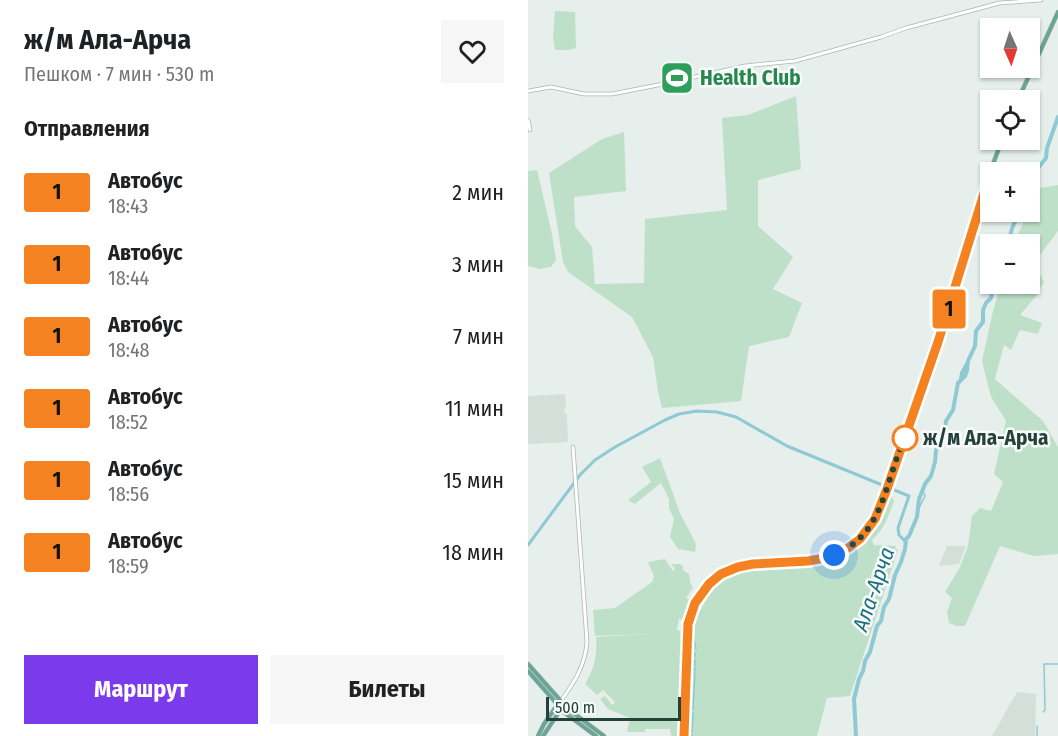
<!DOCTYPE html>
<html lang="ru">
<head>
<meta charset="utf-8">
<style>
  :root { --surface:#fff; --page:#f6f6f6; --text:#202124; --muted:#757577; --accent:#7c3aed }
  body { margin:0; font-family:"Fira Sans Condensed",sans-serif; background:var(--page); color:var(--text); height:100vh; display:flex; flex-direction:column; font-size:22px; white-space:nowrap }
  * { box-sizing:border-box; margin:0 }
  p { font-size:20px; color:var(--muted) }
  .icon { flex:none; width:33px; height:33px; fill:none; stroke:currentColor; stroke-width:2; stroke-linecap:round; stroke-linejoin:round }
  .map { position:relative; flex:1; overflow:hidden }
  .details { display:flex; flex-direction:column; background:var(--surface); width:528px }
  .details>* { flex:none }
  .badge { padding:0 12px; border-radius:4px; font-size:21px; line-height:39px }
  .needle { width:39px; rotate:177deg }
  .fabs { position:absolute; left:452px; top:18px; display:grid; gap:12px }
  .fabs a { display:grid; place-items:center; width:60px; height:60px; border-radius:0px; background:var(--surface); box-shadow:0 2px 4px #0004; font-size:30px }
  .scale { position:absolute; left:18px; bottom:15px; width:135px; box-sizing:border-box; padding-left:6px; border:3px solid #24423a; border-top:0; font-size:16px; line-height:21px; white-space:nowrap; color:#24423a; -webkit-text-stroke:4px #f7fbf9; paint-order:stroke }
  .you { position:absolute; width:30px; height:30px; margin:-15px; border:4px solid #fff; border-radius:50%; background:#1a73e8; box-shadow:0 0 0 9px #1a73e833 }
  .map>.badge { position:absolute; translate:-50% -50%; box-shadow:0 0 0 3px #fff }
  h2 { padding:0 24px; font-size:22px; line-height:54px }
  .round { display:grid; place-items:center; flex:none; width:63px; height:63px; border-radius:0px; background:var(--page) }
  .head { display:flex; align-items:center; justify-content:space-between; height:102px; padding:0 24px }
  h1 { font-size:28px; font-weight:700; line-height:45px }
  .button { display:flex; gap:12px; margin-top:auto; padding:12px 24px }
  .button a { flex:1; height:69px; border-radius:0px; background:var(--accent); color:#fff; font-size:24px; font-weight:700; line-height:69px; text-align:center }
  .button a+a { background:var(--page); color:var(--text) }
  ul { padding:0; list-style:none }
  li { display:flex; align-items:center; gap:18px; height:72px; padding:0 24px }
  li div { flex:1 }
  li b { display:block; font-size:22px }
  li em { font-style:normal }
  li .badge { min-width:66px; font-weight:700; text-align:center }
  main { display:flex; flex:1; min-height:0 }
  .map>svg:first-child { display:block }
</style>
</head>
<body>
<main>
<section class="details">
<div class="head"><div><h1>ж/м Ала-Арча</h1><p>Пешком · 7 мин · 530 m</p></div><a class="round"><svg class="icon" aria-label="heart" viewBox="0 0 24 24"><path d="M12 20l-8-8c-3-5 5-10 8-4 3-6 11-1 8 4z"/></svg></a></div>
<h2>Отправления</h2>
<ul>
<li><span class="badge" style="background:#f58220;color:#111">1</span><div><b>Автобус</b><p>18:43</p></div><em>2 мин</em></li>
<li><span class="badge" style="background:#f58220;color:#111">1</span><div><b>Автобус</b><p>18:44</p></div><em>3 мин</em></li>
<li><span class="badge" style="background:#f58220;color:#111">1</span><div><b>Автобус</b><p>18:48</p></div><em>7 мин</em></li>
<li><span class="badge" style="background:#f58220;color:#111">1</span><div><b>Автобус</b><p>18:52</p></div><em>11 мин</em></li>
<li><span class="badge" style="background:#f58220;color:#111">1</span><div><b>Автобус</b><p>18:56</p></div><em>15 мин</em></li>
<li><span class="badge" style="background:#f58220;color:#111">1</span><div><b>Автобус</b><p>18:59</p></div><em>18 мин</em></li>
</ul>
<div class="button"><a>Маршрут</a><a>Билеты</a></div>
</section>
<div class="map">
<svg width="530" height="736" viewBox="0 0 530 736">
  <rect width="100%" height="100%" fill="#e6efeb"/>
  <!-- built -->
  <g fill="#d4dfda">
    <path d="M37 394 38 408 36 409V413L39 414 40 442 0 444V396Z"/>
    <path d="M419 546H438L431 564 411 566Z"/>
    <path d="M489 692 508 694 507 736H464Z"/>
  </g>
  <!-- green -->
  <g fill="#bfe0c8">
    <path d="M27 11 47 12 48 48 40 50H27L25 36Z"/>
    <path d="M268 96 273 169 230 180V226L265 257 245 289 274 303 261 337 221 346 213 401 134 408 130 392 125 357 104 317 40 272 35 262 21 173 74 139 96 132 98 191 46 197 47 226 64 247 67 284 116 283 117 219 199 210 194 118 220 115Z"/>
    <path d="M9 170 24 234 28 260 23 267 12 269 0 266V171Z"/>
    <path d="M530 185V231L506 263 516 282 508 296 492 315 514 323 510 334 492 330 483 350 476 345 467 379 515 421 530 447V554L506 556 472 546 437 626H429L421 623 419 612 424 598 417 592 432 567 440 546 444 516 452 508 463 511 475 482 466 474 478 421 463 397 454 361 465 311 473 284H501V244H485L512 188Z"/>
    <path d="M132 458 152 513 168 544 167 552 150 549 142 537 146 519 141 508V499L133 483 107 504 100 500 123 482 114 467Z"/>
    <path d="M363 496 366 501C360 517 357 528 344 540L346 545 368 546 367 549 370 550 322 696 299 698 289 736H161L163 634C167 619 171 613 178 600 184 590 193 580 204 575 214 570 229 571 240 570 267 568 302 569 325 553 344 539 354 517 363 496Z"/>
    <path d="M137 559 145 571 147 569 143 564H152L155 566V570L161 574 162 582 165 588 158 598 163 600 167 594 168 596 160 616 157 628 155 629 156 617 154 620 151 618 149 630 154 631 152 633H157L153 736H143L142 729H117V732H99L102 718 80 709 72 699 77 696 84 705 87 702 75 690 69 695 57 684C67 667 69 656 68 637L124 634 67 636 65 610 87 608 124 582 126 576 120 562Z"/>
  </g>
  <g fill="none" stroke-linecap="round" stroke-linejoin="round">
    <!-- stream -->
    <g stroke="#8ec9d4" stroke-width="1.5">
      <path d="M464 284 465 286"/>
      <path d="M464 295 467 284"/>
      <path d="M437 368 438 374"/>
      <path d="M391 508 397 496 395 491"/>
      <path d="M168 649C167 643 165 636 165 630 166 601 186 578 214 571 239 567 266 568 292 564 331 558 353 525 365 489"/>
      <path d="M167 657V653"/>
      <path d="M167 665V660"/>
      <path d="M167 671V667"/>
      <path d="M165 710 167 673"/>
      <path d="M515 712 517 710 516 664H530"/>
      <path d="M509 726V736"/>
      <path d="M164 732 165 713"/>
      <path d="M164 736V735"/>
    </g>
    <!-- canal -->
    <path stroke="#8ec9d4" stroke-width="3" d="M0 545 52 475 67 460 87 447 137 420 151 414 169 411 189 412 208 417 259 446 381 496 370 528 371 535 378 542"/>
    <!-- river -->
    <g stroke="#8ec9d4" stroke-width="4">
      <path d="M501 194 509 181 510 168 518 158 519 148 530 117"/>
      <path d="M481 244C482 232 485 221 494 212"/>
      <path d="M433 379 434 373 439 364"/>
      <path d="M328 736 326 699 331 679 335 671 337 661 342 652 349 626 353 621 356 607 361 599 367 575 373 562 377 549 378 539 381 536 389 517 391 499 397 484 403 476 407 462 408 450 416 438 418 421 425 410 430 383 437 376 439 371 440 361 447 346 448 331 455 322V310L458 303 463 298 466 284"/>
    </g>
    <defs>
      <g id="minor">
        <path d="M0 91 23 87 56 94H84L130 85 217 66 267 61 353 37 378 28 453 8 471 3 513 0"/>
        <path d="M0 120 2 130"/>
        <path d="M32 702C46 683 57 666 59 642L45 447"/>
      </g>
      <g id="major">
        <path d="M490 100 530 12"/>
        <path d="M462 172 474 140"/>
        <path d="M0 664 40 709 76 736"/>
        <path d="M0 671 37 713 68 736"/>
        <path d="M10 736 16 724 30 704"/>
        <path d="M15 736 33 709"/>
        <path d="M156 736 160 624 167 603 176 589 189 577 210 567 232 564 286 560 306 556 320 548 332 539 347 519 359 489 410 342 462 174"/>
      </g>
    </defs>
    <!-- minor casing -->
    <use href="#minor" stroke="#a8b8b2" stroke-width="4.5"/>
    <!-- major casing -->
    <use href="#major" stroke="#c2cac8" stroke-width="5"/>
    <!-- minor -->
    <use href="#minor" stroke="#fff" stroke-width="3"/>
    <!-- major -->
    <use href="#major" stroke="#6aa596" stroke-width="4"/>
  </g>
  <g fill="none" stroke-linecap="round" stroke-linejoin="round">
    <defs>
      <path id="line" d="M156 736 160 624 167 603 181 584 193 574 210 567 225 564 280 561 302 557 320 548 332 539 347 519 359 489 410 342 462 174"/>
    </defs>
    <!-- line casing -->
    <use href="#line" stroke="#fff" stroke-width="14"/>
    <!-- line -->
    <use href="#line" stroke="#f58220" stroke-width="9"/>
    <!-- walk -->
    <path stroke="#24423a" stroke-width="6" stroke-dasharray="0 10.8" d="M306 555C357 534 356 482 377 438"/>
  </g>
  <!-- icons -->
  <defs>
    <symbol id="stadium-square" viewBox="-11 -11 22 22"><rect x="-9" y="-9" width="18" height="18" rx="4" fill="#2e9e5b" stroke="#f7fbf9"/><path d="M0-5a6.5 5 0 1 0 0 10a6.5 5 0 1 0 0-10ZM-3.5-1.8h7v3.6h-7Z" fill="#fff"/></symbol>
  </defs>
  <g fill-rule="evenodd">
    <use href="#stadium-square" x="130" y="59" width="38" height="38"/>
  </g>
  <!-- markers -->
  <circle fill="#fff" stroke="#f58220" stroke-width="3" cx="377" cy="438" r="12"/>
  <g text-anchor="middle" stroke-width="5" stroke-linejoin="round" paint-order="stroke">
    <!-- leisure labels -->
    <g font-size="21" font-weight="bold" fill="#27864d" stroke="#f7fbf9" text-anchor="start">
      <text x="172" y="85">Health Club</text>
    </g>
    <!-- stop labels -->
    <g font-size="21" font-weight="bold" fill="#24423a" stroke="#f7fbf9" text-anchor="start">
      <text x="395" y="445">ж/м Ала-Арча</text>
    </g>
    <!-- water labels -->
    <g font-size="22" font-style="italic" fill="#1c6f80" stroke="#f7fbf9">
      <text transform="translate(345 589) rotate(-71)" y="8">Ала-Арча</text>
    </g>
  </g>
</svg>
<div class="fabs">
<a><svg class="needle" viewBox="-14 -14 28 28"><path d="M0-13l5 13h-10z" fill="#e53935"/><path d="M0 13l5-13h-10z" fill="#757577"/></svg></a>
<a><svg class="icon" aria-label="locate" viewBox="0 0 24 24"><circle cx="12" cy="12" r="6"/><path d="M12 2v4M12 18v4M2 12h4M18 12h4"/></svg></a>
<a>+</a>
<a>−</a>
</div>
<div class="scale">500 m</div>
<div class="you" style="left:306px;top:555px"></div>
<b class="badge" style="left:421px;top:309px;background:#f58220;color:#111">1</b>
</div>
</main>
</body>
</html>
